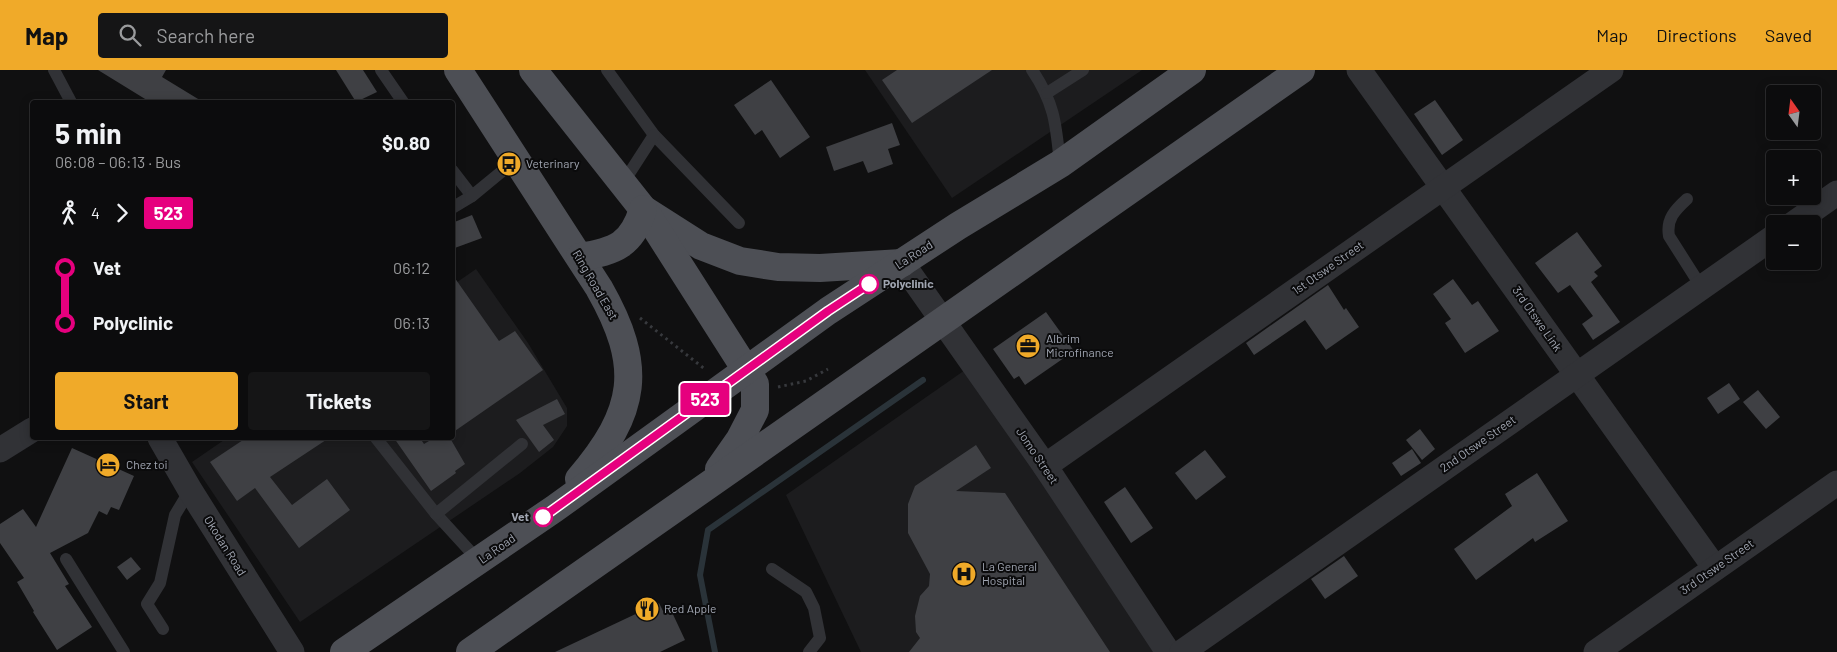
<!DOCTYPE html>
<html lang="en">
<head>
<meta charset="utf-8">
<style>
  :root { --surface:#0c0c0d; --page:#151516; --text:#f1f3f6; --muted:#9a9b9d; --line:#2c2c2e; --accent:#f0aa29 }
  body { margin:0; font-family:Barlow,sans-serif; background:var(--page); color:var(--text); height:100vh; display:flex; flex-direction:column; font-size:19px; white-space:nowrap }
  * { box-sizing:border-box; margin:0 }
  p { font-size:16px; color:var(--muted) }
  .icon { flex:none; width:28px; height:28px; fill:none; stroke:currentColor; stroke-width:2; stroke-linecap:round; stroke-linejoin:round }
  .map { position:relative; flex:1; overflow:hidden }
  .sheet { position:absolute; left:30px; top:30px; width:425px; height:340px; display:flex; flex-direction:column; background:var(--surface); border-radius:5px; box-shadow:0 2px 12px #0003,0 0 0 1px var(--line) }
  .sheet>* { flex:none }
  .badge { padding:0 10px; border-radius:4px; font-size:18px; line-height:32px }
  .needle { width:32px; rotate:346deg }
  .buttons { position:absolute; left:1766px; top:15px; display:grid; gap:10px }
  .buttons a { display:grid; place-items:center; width:55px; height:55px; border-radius:5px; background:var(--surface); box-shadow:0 2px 12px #0003,0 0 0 1px var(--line); font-size:25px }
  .map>.badge { position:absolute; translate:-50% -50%; box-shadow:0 0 0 2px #fff }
  .legs { display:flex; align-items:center; gap:8px; height:55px; padding:0 25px; font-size:16px }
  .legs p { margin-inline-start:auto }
  .overview { display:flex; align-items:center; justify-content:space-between; height:85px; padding:0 25px }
  h1 { font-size:28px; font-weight:700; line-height:38px }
  .action { display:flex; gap:10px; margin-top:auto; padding:10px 25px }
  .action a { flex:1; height:58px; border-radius:5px; background:var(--accent); color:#111; font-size:20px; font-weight:700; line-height:58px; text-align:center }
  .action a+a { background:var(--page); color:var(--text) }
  ul { padding:0 25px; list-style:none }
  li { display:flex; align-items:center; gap:18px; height:55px; font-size:19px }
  li i { display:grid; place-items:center; width:8px; height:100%; margin:0 6px; background:currentColor }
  li i::after { content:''; width:12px; height:12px; margin:-6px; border:4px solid; border-radius:50%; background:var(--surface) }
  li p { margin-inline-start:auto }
  li:first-child i { background:linear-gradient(#0000 50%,currentColor 0) }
  li:last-child i { background:linear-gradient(currentColor 50%,#0000 0) }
  header { display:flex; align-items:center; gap:30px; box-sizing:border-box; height:70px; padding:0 25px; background:var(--accent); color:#111 }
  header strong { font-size:24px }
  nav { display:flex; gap:28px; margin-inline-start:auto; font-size:18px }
  .search { width:350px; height:45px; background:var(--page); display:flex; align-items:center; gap:12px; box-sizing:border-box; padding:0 18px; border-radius:5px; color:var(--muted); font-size:19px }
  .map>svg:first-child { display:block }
</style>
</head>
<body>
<header>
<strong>Map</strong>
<div class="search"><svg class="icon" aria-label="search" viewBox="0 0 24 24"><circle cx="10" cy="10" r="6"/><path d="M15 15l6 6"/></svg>Search here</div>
<nav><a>Map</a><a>Directions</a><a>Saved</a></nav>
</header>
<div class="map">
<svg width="1837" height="582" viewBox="0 0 1837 582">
  <rect width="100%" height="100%" fill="#101011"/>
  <!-- built -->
  <g fill="#1c1c1e">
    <path d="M865 0H1142L952 128Z"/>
    <path d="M476 199 528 273 567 338V356L553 377 520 403 300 552 192 392 227 368H452L453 215Z"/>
    <path d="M965 300 1158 582H861L786 425Z"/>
  </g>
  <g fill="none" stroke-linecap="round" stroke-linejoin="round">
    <!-- stream -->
    <path stroke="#2a3339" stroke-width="6" d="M715 582 700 505 708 460 923 310"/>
  </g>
  <!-- building -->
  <g fill="#3f4044">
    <path d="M98 0H166L162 7 203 32H150Z"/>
    <path d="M336 0H363L377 22 356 32Z"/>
    <path d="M897 0H992L912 53 882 10Z"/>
    <path d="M771 10 810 67 780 88 762 60 755 65 734 35Z"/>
    <path d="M1435 30 1463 70 1442 85 1414 44Z"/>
    <path d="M892 53 900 75 888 79 893 94 868 103 863 91 834 101 826 77Z"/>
    <path d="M472 145 482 168 452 179V153Z"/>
    <path d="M1577 162 1602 196 1594 202 1598 206 1591 212 1620 252 1593 270 1582 254 1593 246 1570 215 1558 223 1535 193Z"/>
    <path d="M452 204 499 271 515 261 543 300 452 363Z"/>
    <path d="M1453 209 1472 235 1478 231 1499 261 1465 283 1445 253 1451 249 1433 224Z"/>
    <path d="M1328 215 1344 240 1346 238 1359 257 1326 280 1305 250 1254 285 1246 273Z"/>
    <path d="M1046 242 1074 281 1025 315 1019 306 1014 309 993 279Z"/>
    <path d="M1729 313 1740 329 1718 344 1707 328Z"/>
    <path d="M1758 320 1780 347 1766 359 1743 332Z"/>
    <path d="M557 329 565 344 543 355 554 370 539 382 516 350Z"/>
    <path d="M1420 359 1435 379 1422 390 1406 370Z"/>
    <path d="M246 368H329L270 407 292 435 327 409 350 440 299 478 255 418 237 431 210 392Z"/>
    <path d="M394 368H420L424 374 434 368H450L465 394 455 401 456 403 431 421Z"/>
    <path d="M976 375 991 398 956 421 1005 423 1110 582H909L920 568 916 562 915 546 920 526 929 516 930 504 908 463V434L915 416Z"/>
    <path d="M72 378 134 406 119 440 111 437 107 445 99 441 88 463 50 483 69 514 65 516 92 557 57 580 33 542 34 541 17 512 24 508 0 473V454L23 439 36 457Z"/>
    <path d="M1412 379 1421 393 1401 406 1392 393Z"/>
    <path d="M1205 380 1226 407 1196 430 1175 403Z"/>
    <path d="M1537 403 1568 451 1535 472 1533 468 1476 510 1454 479 1512 436 1505 424Z"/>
    <path d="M1125 417 1153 458 1131 473 1104 432Z"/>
    <path d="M1344 486 1358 506 1325 529 1311 509Z"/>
    <path d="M131 487 141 499 127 510 117 497Z"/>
    <path d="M659 533 663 541 670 538 685 570 660 582H555Z"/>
  </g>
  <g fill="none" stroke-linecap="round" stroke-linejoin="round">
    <!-- path -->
    <g stroke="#37393d" stroke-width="3" stroke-dasharray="2.5 4" stroke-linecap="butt">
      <path d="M640 248 706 300"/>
      <path d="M778 317 806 311 828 299"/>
    </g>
    <!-- service -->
    <g stroke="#313236" stroke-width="12">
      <path d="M54 0 71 32"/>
      <path d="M381 0 403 32"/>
      <path d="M607 0 654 65 739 153"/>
      <path d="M1032 0C1055 34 1056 55 1060 94"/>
      <path d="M1047 23 1083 0"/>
      <path d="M452 100 472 126"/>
      <path d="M623 113 654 65"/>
      <path d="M1687 129C1675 140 1666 149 1669 166L1702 218"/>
      <path d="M452 138 472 126 517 89"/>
      <path d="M376 368 436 444 479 491"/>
      <path d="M436 444 522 374"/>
      <path d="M66 489 124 582"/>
      <path d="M772 499 806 522 814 538 820 568 809 582"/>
      <path d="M163 559 147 534 160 513 175 445 190 420"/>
    </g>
    <!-- minor -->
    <g stroke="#313236" stroke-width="25">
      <path d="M1359 0 1715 498"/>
      <path d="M1793 154 1837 123"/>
      <path d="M902 193 1045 396 1168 582"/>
      <path d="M160 368 190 420 292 582"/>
      <path d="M0 380 32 360"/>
      <path d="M1045 396 1611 0"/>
      <path d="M1182 582 1775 166"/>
      <path d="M1596 582 1837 413"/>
    </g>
    <!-- primary -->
    <g stroke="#4d4f55" stroke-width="28">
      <path d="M458 0 599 218C644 297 637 341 579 409"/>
      <path d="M533 0 643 139 701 176 740 191 778 197 820 198 902 193"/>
      <path d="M648 146 755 314V340L740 369 719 399"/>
      <path d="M580 187C616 181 632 175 643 139"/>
      <path d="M344 582 554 439 828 241 958 156 1060 94 1192 0"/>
      <path d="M470 582 1301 0"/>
    </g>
  </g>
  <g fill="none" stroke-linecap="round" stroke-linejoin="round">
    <defs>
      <path id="line-1" d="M543 447 828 241 869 214"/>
    </defs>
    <!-- line-1 casing -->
    <use href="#line-1" stroke="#fff" stroke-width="11"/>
    <!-- line-1 -->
    <use href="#line-1" stroke="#e6007e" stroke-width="8"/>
  </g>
  <!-- icons -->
  <defs>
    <symbol id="bus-disc" viewBox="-11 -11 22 22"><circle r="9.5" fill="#f0aa29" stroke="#0b0b0c"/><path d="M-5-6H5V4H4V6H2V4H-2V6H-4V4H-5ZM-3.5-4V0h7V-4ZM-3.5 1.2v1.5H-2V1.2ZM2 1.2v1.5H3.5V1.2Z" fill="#111"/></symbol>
    <symbol id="office-disc" viewBox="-11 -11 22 22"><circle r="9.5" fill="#f0aa29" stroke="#0b0b0c"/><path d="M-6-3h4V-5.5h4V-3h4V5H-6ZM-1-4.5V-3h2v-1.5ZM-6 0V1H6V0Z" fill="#111"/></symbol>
    <symbol id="hotel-disc" viewBox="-11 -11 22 22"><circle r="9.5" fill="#f0aa29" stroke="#0b0b0c"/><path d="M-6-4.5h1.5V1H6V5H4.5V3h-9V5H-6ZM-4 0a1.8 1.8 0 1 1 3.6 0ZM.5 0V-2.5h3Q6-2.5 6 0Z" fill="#111"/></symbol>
    <symbol id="hospital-disc" viewBox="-11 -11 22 22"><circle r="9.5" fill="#f0aa29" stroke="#0b0b0c"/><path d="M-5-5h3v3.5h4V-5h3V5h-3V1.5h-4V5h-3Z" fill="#111"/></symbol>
    <symbol id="restaurant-disc" viewBox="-11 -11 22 22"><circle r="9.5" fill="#f0aa29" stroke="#0b0b0c"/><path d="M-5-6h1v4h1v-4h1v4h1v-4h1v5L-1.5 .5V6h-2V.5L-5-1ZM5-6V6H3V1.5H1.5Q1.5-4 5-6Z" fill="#111"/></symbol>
  </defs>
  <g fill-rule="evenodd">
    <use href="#bus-disc" x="495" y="80" width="28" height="28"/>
    <use href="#office-disc" x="1014" y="262" width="28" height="28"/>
    <use href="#hotel-disc" x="94" y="381" width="28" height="28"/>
    <use href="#hospital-disc" x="950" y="490" width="28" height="28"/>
    <use href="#restaurant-disc" x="633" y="525" width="28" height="28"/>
  </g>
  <!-- markers -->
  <g fill="#fff" stroke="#e6007e" stroke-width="2.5">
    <circle cx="869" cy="214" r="9"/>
    <circle cx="543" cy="447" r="9"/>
  </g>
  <g text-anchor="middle" stroke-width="4" stroke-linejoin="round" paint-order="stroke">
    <!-- poi labels -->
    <g font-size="12" fill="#a1a6b2" stroke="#0b0b0c" text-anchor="start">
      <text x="526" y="98">Veterinary</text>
      <text x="1046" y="273">Albrim<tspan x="1046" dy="14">Microfinance</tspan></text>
      <text x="126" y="399">Chez toi</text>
      <text x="982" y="501">La General<tspan x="982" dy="14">Hospital</tspan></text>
      <text x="664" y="543">Red Apple</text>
    </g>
    <!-- street labels -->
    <g font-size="12" fill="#a1a6b2" stroke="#0b0b0c">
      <text transform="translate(914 185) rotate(-33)" y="4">La Road</text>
      <text transform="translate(1328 198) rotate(-35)" y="4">1st Otswe Street</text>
      <text transform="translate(595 215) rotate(60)" y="4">Ring Road East</text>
      <text transform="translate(1537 249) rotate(55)" y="4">3rd Otswe Link</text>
      <text transform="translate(1478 374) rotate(-35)" y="4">2nd Otswe Street</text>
      <text transform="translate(1037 386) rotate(56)" y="4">Jomo Street</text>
      <text transform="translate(225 476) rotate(58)" y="4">Okodan Road</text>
      <text transform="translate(497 479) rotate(-35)" y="4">La Road</text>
      <text transform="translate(1717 497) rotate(-35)" y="4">3rd Otswe Street</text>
    </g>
    <!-- stop labels -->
    <g font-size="12" font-weight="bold" fill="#a1a6b2" stroke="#0b0b0c" text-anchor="start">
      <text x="883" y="218">Polyclinic</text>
      <text x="529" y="451" text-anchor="end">Vet</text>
    </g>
  </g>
</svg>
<div class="buttons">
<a><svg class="needle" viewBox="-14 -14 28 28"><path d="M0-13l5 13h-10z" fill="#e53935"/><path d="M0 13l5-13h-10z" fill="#9a9b9d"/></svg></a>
<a>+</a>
<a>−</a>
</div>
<b class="badge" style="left:705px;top:329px;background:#e6007e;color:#fff">523</b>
<section class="sheet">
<div class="overview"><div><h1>5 min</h1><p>06:08 – 06:13 · Bus</p></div><b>$0.80</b></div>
<div class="legs"><svg class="icon" aria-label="walk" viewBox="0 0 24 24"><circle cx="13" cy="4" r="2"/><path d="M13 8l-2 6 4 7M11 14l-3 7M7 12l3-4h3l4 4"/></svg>4<svg class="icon" aria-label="forward" viewBox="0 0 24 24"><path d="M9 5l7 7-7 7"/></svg><b class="badge" style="background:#e6007e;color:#fff">523</b></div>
<ul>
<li><i style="color:#e6007e"></i><b>Vet</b><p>06:12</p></li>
<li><i style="color:#e6007e"></i><b>Polyclinic</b><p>06:13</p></li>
</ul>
<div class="action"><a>Start</a><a>Tickets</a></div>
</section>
</div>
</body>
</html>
